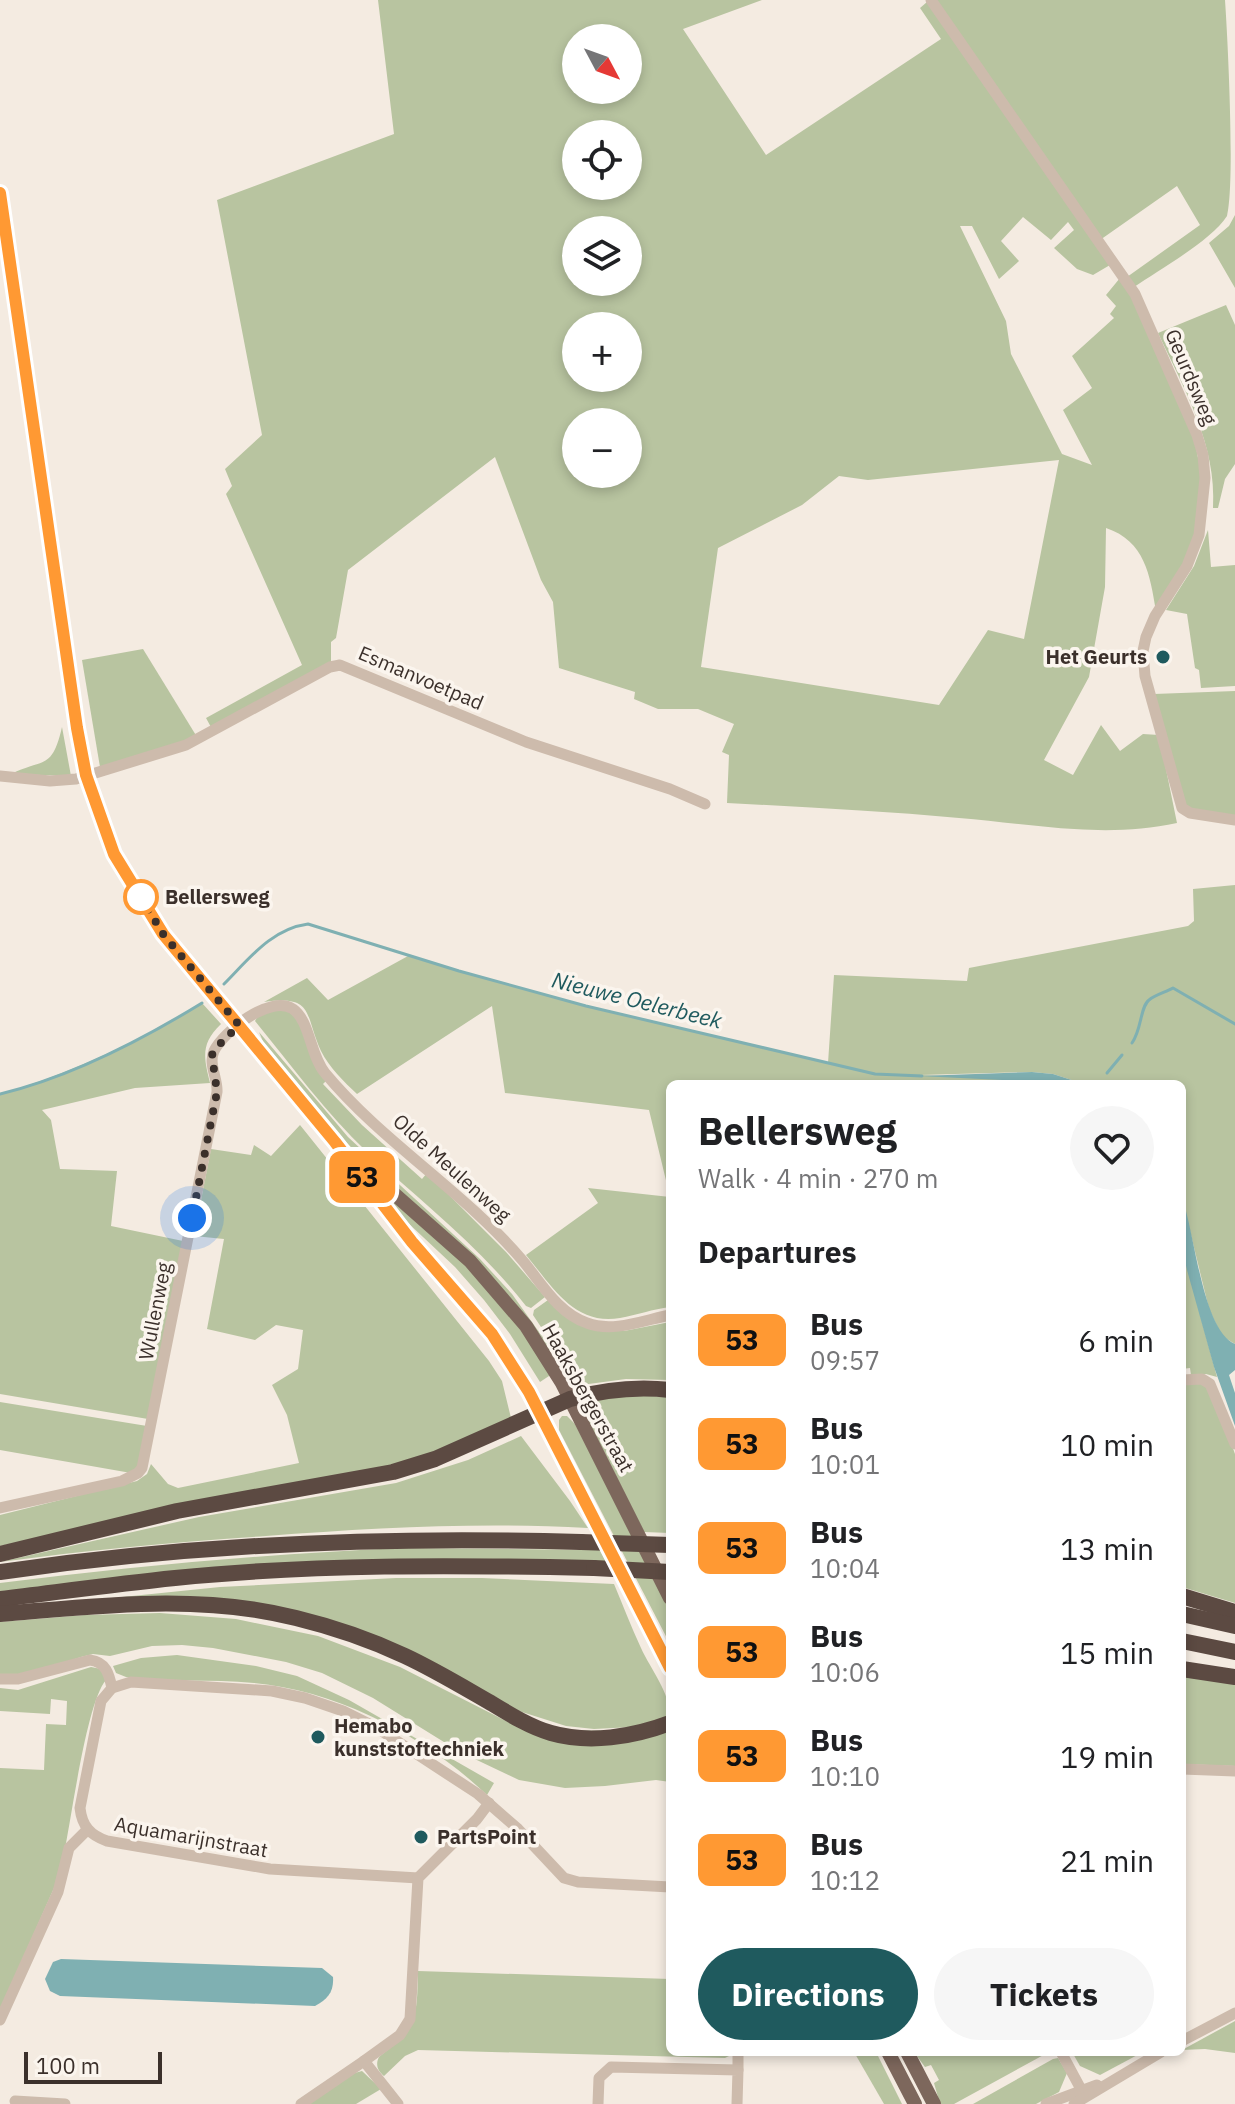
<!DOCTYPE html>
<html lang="en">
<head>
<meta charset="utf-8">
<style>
  :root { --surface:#fff; --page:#f6f6f6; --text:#202124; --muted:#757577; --accent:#1f5a5e }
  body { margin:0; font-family:"IBM Plex Sans",sans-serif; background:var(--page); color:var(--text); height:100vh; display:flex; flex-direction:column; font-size:30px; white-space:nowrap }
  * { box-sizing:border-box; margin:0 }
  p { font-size:26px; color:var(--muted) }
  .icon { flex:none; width:44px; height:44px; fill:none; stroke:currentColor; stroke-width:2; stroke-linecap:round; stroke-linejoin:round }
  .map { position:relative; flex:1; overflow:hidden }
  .panel { position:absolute; left:666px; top:1080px; width:520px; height:976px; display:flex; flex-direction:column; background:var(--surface); border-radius:12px; box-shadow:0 4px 12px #0003 }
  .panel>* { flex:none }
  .badge { padding:0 16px; border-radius:12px; font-size:28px; line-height:52px }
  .needle { width:52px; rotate:131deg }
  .tools { position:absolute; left:562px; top:24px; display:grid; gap:16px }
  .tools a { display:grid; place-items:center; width:80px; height:80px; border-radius:50%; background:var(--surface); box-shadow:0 4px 12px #0003; font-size:40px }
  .scale { position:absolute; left:24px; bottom:20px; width:138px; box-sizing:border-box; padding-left:8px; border:4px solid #3b302b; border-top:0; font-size:22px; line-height:28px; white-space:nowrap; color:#3b302b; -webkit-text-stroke:6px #fbf5ee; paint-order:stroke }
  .you { position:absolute; width:40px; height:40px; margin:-20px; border:6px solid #fff; border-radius:50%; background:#1a73e8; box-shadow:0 0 0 12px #1a73e833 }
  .map>.badge { position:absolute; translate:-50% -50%; box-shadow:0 0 0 4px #fff }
  h2 { padding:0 32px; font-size:30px; line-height:72px }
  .round { display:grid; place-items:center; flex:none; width:84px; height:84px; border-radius:42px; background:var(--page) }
  .head { display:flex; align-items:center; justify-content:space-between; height:136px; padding:0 32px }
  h1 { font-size:38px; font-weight:700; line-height:60px }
  .action { display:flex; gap:16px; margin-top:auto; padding:16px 32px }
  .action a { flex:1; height:92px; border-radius:48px; background:var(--accent); color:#fff; font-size:32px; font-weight:700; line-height:92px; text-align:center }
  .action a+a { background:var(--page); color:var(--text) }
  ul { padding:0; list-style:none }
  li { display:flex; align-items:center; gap:24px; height:104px; padding:0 32px }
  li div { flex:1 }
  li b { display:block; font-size:30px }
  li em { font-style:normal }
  li .badge { min-width:88px; font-weight:700; text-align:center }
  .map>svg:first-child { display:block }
</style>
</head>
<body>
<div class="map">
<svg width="1235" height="2104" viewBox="0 0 1235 2104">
  <rect width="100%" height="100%" fill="#f4ebe1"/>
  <!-- green -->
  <g fill="#b8c4a0" fill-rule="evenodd">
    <path d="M378 0H762L683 29 766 155 941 39 920 8 927 2 1110 265 1093 275 1077 269 1054 248 1074 230 1068 222 1051 240 1023 217 1001 241 1019 261 999 279 972 226H960L1006 321 1011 354 1062 454 1092 465 1063 410 1092 388 1072 356 1114 318 1110 314 1116 306 1106 295 1120 278 1129 291 1191 421 1203 484 1191 552 1156 611C1150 575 1145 541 1106 528L1105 587 1089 677 1044 760 1073 775 1101 725 1120 751 1143 734 1159 735 1177 823C1104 839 1032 824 959 818 881 811 804 807 727 803L729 755 722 752 734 724 698 709H658L634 699 635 692 559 668 553 602 541 580 495 457 348 570 336 638 331 642V662L212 729 206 718 302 665 226 494 232 486 225 469 262 435 217 200 394 134ZM576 38H628V90H576ZM576 134H628V186H576ZM576 230H628V282H576ZM576 326H628V378H576ZM576 422H628V474H576ZM1059 460 1024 639 988 630 939 705 701 667 718 548 802 505 839 476 868 480Z"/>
    <path d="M933 0H1225C1228 43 1235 184 1227 216 1212 240 1159 270 1134 287L1127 277 1200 225 1177 186 1100 240Z"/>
    <path d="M1235 215V288L1209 243 1229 226Z"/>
    <path d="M1226 305 1235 325V464L1225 479 1218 508H1213C1217 445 1184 389 1158 333Z"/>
    <path d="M1208 530 1211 567 1235 565V686L1201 688 1199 670 1195 668 1187 614 1166 610 1194 566Z"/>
    <path d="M143 649 197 737 100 767 82 660Z"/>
    <path d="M1235 691V816L1189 810 1182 802 1154 694Z"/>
    <path d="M62 727 71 776 11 774C43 758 52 771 62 727Z"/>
    <path d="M1235 885V1344L1222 1336 1209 1309 1182 1198V1084H1084L1053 1074 1032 1072 919 1075 1025 1079 1054 1084H670V1307C653 1309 637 1315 620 1318 574 1326 552 1286 526 1255L598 1203 588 1188 670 1197 649 1110 505 1093 492 1006 357 1094C344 1082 329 1067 321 1051 304 1014 315 995 264 1002L307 978 328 1000 408 956 586 1006 828 1063 834 975 967 981 969 968 1188 926 1194 921 1193 889Z"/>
    <path d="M202 1003 221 1024C200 1044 204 1058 210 1083L135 1088 42 1110 51 1120 60 1169 117 1171 111 1226 183 1241 148 1419 0 1394V1094C71 1074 139 1041 202 1003Z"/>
    <path d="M273 1006 295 1014 327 1080 323 1084 362 1125 422 1179 427 1173 506 1252 545 1297 531 1308 526 1306C480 1247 422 1202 367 1152 326 1113 291 1065 255 1021L258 1016Z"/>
    <path d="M259 1032 348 1137 480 1259 512 1294 549 1346 566 1360V1369L559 1373 541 1344 347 1143 267 1051Z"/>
    <path d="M300 1125 489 1361 502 1381 511 1418 460 1443 402 1463 0 1546V1515L137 1481 147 1474 151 1464 168 1484 178 1488 299 1463 287 1415 272 1385 298 1369 303 1330 276 1325 255 1340 207 1329 224 1239 194 1236 211 1149 251 1155 254 1145 271 1156Z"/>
    <path d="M370 1174 486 1281 552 1374 540 1382 510 1334 484 1300 455 1267 391 1207Z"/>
    <path d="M1182 1248 1217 1377 1206 1374 1191 1375 1190 1368 1182 1369Z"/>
    <path d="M548 1300 559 1309 616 1330 624 1331 670 1322V1380L626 1379 581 1385 571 1384 562 1376 571 1370V1360L553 1345 533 1315 534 1310Z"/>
    <path d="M1200 1382 1213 1393 1235 1454V1603L1182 1587V1384Z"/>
    <path d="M634 1395 670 1397V1533L644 1532 580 1404 583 1400Z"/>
    <path d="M0 1402 147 1426 139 1465 131 1473 0 1450Z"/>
    <path d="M562 1416H567L575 1424 670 1609V1644L559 1430V1420Z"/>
    <path d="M521 1436 570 1501 588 1528C480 1522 373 1528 266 1536 177 1542 88 1550 0 1562L199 1517 396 1483 468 1460Z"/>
    <path d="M401 1548 600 1550 607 1563 515 1561 0 1596V1583C134 1566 266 1554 401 1548Z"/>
    <path d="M396 1578H482L614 1584C623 1605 631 1627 641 1648 651 1670 670 1692 670 1717L632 1727 594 1729 566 1726 522 1712 308 1617 83 1601 220 1587Z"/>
    <path d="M160 1613 236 1619 318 1636 400 1667 506 1721 532 1731 670 1730V1782L656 1780 605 1786 565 1788 519 1780 460 1752 373 1698 322 1673 286 1662 213 1648 182 1645 152 1646 110 1656 93 1654 81 1657 16 1679 0 1674V1622L85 1615Z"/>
    <path d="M177 1655 256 1666 297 1676 349 1700 494 1783 487 1795C426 1737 339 1691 254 1683 211 1679 168 1682 126 1677L116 1673 113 1666 141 1658Z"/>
    <path d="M91 1667 101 1669 106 1680C86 1703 71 1823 63 1859L58 1879 0 2010V1768L44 1770 46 1724 66 1725 67 1701 51 1699 50 1714 0 1711V1688L18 1690Z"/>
    <path d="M1182 1673 1235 1682V1766L1182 1764Z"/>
    <path d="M418 1971 670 1979V2052L733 2054 725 2058 418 2050 405 2056 384 2076C378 2071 375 2065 379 2057 417 2027 417 2019 418 1971Z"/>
    <path d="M1235 2021V2053L1205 2049 1182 2050Z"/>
    <path d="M854 2052H876L902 2104H884Z"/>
    <path d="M914 2052H1049L954 2104H940L934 2083 939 2080 931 2065 925 2067Z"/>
    <path d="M1072 2052H1143L1100 2075 1080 2066Z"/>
    <path d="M1058 2058 1067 2073 1059 2092 1036 2104H973L1053 2059Z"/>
    <path d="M362 2071 381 2089 356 2104H308L351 2074Z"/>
  </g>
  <!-- water -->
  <g fill="#7fb0b2">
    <path d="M1032 1072 1053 1074 1084 1084 919 1076Z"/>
    <path d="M1182 1198C1195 1232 1202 1330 1235 1344V1370L1229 1375 1235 1393V1426L1214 1367 1187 1270 1182 1248Z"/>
    <path d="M61 1959 322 1968 333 1977C334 1992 328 1999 315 2006L60 1996 50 1991 45 1979 53 1962Z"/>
  </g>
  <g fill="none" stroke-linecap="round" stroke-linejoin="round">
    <!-- stream -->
    <g stroke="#7fb0b2" stroke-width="3">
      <path d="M224 984C249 959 271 929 308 924L459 971 586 1006 875 1074 922 1076"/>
      <path d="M1132 1043C1142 1029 1140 1007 1149 1000 1155 995 1166 992 1173 988L1235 1024"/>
      <path d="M1107 1073 1122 1055"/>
      <path d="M0 1094C71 1077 140 1041 202 1003"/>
    </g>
    <!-- minor -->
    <g stroke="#cdbbac" stroke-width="11">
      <path d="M931 0 1135 294 1197 435 1203 455 1205 478 1199 535 1187 566 1155 616 1146 637 1143 651 1145 676 1182 808 1190 813 1235 820"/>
      <path d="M0 776 50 781 76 779 186 745 330 667 340 665 526 742 670 789 705 804"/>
      <path d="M1182 1380 1202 1379 1210 1384 1235 1444"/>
      <path d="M0 1508 122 1481 138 1473 142 1468 217 1092C218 1079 208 1064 214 1051 223 1032 270 994 293 1009 310 1021 310 1055 325 1073 383 1143 464 1191 523 1261 542 1284 558 1313 587 1323 613 1333 644 1320 670 1315"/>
      <path d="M0 1679H18L90 1660C106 1662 109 1674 112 1688"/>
      <path d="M1182 1769 1235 1771"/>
      <path d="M418 1878 270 1869 107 1841C90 1835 82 1826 80 1808L101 1701 112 1688 131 1682 272 1691 305 1698 343 1711 377 1728 478 1794 518 1829 564 1878 578 1882 670 1887"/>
      <path d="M0 2020 58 1892 69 1848 87 1830"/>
      <path d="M1182 2041 1235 2013"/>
      <path d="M1061 2052 1083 2093"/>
      <path d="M364 2061 400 2035 410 2019 418 1878 477 1819 489 1803"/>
      <path d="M738 2070V2052"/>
      <path d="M15 2101 65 2104"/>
      <path d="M301 2104 364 2061 398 2104"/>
      <path d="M598 2104 599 2078 611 2067 738 2070 737 2104"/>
      <path d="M1046 2104 1097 2085"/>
      <path d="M1074 2104 1161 2052"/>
    </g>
    <!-- major -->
    <g stroke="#7d675c" stroke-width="14">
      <path d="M0 193 77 728 86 775 114 854 163 934 335 1142 412 1242 492 1334 529 1392 670 1668"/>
      <path d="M357 1161 470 1261 526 1326 562 1383 670 1598"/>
      <path d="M888 2052 915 2104"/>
      <path d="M907 2052 934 2104"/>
    </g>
    <!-- highway -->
    <g stroke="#5c4a42" stroke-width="16">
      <path d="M0 1554 177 1511 393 1472 435 1459 570 1399C603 1390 635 1386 670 1390"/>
      <path d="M0 1572C192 1544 387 1536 581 1542"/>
      <path d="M1182 1596 1235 1612"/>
      <path d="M0 1599C58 1592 117 1584 175 1578 314 1564 454 1565 594 1568"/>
      <path d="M0 1614C99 1606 198 1593 296 1618 333 1627 371 1640 405 1656 435 1670 463 1687 491 1703 509 1714 530 1727 551 1733 589 1744 633 1737 670 1723"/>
      <path d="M1182 1614 1235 1626"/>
      <path d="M1182 1641 1235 1652"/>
      <path d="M1182 1669 1235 1677"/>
    </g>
    <!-- highway-bridge -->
    <g stroke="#5c4a42" stroke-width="16">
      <path d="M581 1542 670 1545"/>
      <path d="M594 1568 670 1572"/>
    </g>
  </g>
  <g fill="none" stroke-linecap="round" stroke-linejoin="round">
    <defs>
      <path id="line" d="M0 193 77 728 86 775 114 854 163 934 335 1142 412 1242 492 1334 529 1392 670 1668"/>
    </defs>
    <!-- line casing -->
    <use href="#line" stroke="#fff" stroke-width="18"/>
    <!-- line -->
    <use href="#line" stroke="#f93" stroke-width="12"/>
    <!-- walk -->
    <path stroke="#3b302b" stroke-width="8" stroke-dasharray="0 14.4" d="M141 897 163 934 239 1025 217 1047 212 1055 217 1092 192 1218"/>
  </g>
  <!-- markers -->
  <g fill="#1f5a5e" stroke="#fbf5ee" stroke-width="3">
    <circle cx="1163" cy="657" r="8"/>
    <circle cx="318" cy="1737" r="8"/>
    <circle cx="421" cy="1837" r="8"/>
  </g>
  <circle fill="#fff" stroke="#f93" stroke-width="4" cx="141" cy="897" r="16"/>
  <g text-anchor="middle" stroke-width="7" stroke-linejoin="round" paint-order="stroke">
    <!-- street labels -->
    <g font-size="20" fill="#3b302b" stroke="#fbf5ee">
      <text transform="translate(1191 377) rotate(67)" y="7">Geurdsweg</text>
      <text transform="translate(421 678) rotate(23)" y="7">Esmanvoetpad</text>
      <text transform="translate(452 1168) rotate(42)" y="7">Olde Meulenweg</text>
      <text transform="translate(155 1311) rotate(-79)" y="7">Wullenweg</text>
      <text transform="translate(588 1398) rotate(61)" y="7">Haaksbergerstraat</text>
      <text transform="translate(191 1837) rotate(10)" y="7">Aquamarijnstraat</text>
    </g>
    <!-- poi labels -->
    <g font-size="20" font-weight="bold" fill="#3b302b" stroke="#fbf5ee" text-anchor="start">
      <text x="1147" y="664" text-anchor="end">Het Geurts</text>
      <text x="334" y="1733">Hemabo<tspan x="334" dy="23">kunststoftechniek</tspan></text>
      <text x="437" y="1844">PartsPoint</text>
    </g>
    <!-- stop labels -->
    <g font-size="20" font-weight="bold" fill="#3b302b" stroke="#fbf5ee" text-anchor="start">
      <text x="165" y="904">Bellersweg</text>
    </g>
    <!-- water labels -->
    <g font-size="22" font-style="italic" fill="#1f5a5e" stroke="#fbf5ee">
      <text transform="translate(637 1000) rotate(14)" y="8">Nieuwe Oelerbeek</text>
    </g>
  </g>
</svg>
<div class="tools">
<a><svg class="needle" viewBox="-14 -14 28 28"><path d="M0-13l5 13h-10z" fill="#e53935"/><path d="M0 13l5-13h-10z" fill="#757577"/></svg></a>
<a><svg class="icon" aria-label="locate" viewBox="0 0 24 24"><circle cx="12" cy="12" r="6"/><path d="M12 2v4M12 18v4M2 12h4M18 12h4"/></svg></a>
<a><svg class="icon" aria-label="layers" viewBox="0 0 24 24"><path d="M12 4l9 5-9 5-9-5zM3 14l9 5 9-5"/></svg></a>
<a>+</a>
<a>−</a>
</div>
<div class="scale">100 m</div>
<div class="you" style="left:192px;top:1218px"></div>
<b class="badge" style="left:362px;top:1177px;background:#f93;color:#111">53</b>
<section class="panel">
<div class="head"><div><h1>Bellersweg</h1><p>Walk · 4 min · 270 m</p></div><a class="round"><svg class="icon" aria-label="heart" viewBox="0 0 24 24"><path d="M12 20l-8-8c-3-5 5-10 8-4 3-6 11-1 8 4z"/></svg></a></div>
<h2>Departures</h2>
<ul>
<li><span class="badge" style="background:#f93;color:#111">53</span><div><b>Bus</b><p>09:57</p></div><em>6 min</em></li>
<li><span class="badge" style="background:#f93;color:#111">53</span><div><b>Bus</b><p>10:01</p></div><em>10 min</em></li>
<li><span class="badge" style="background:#f93;color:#111">53</span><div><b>Bus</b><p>10:04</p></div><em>13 min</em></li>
<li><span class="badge" style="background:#f93;color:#111">53</span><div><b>Bus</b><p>10:06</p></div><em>15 min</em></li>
<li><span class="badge" style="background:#f93;color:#111">53</span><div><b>Bus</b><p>10:10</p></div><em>19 min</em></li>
<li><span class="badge" style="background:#f93;color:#111">53</span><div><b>Bus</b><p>10:12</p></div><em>21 min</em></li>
</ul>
<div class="action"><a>Directions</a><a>Tickets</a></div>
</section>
</div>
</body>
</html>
